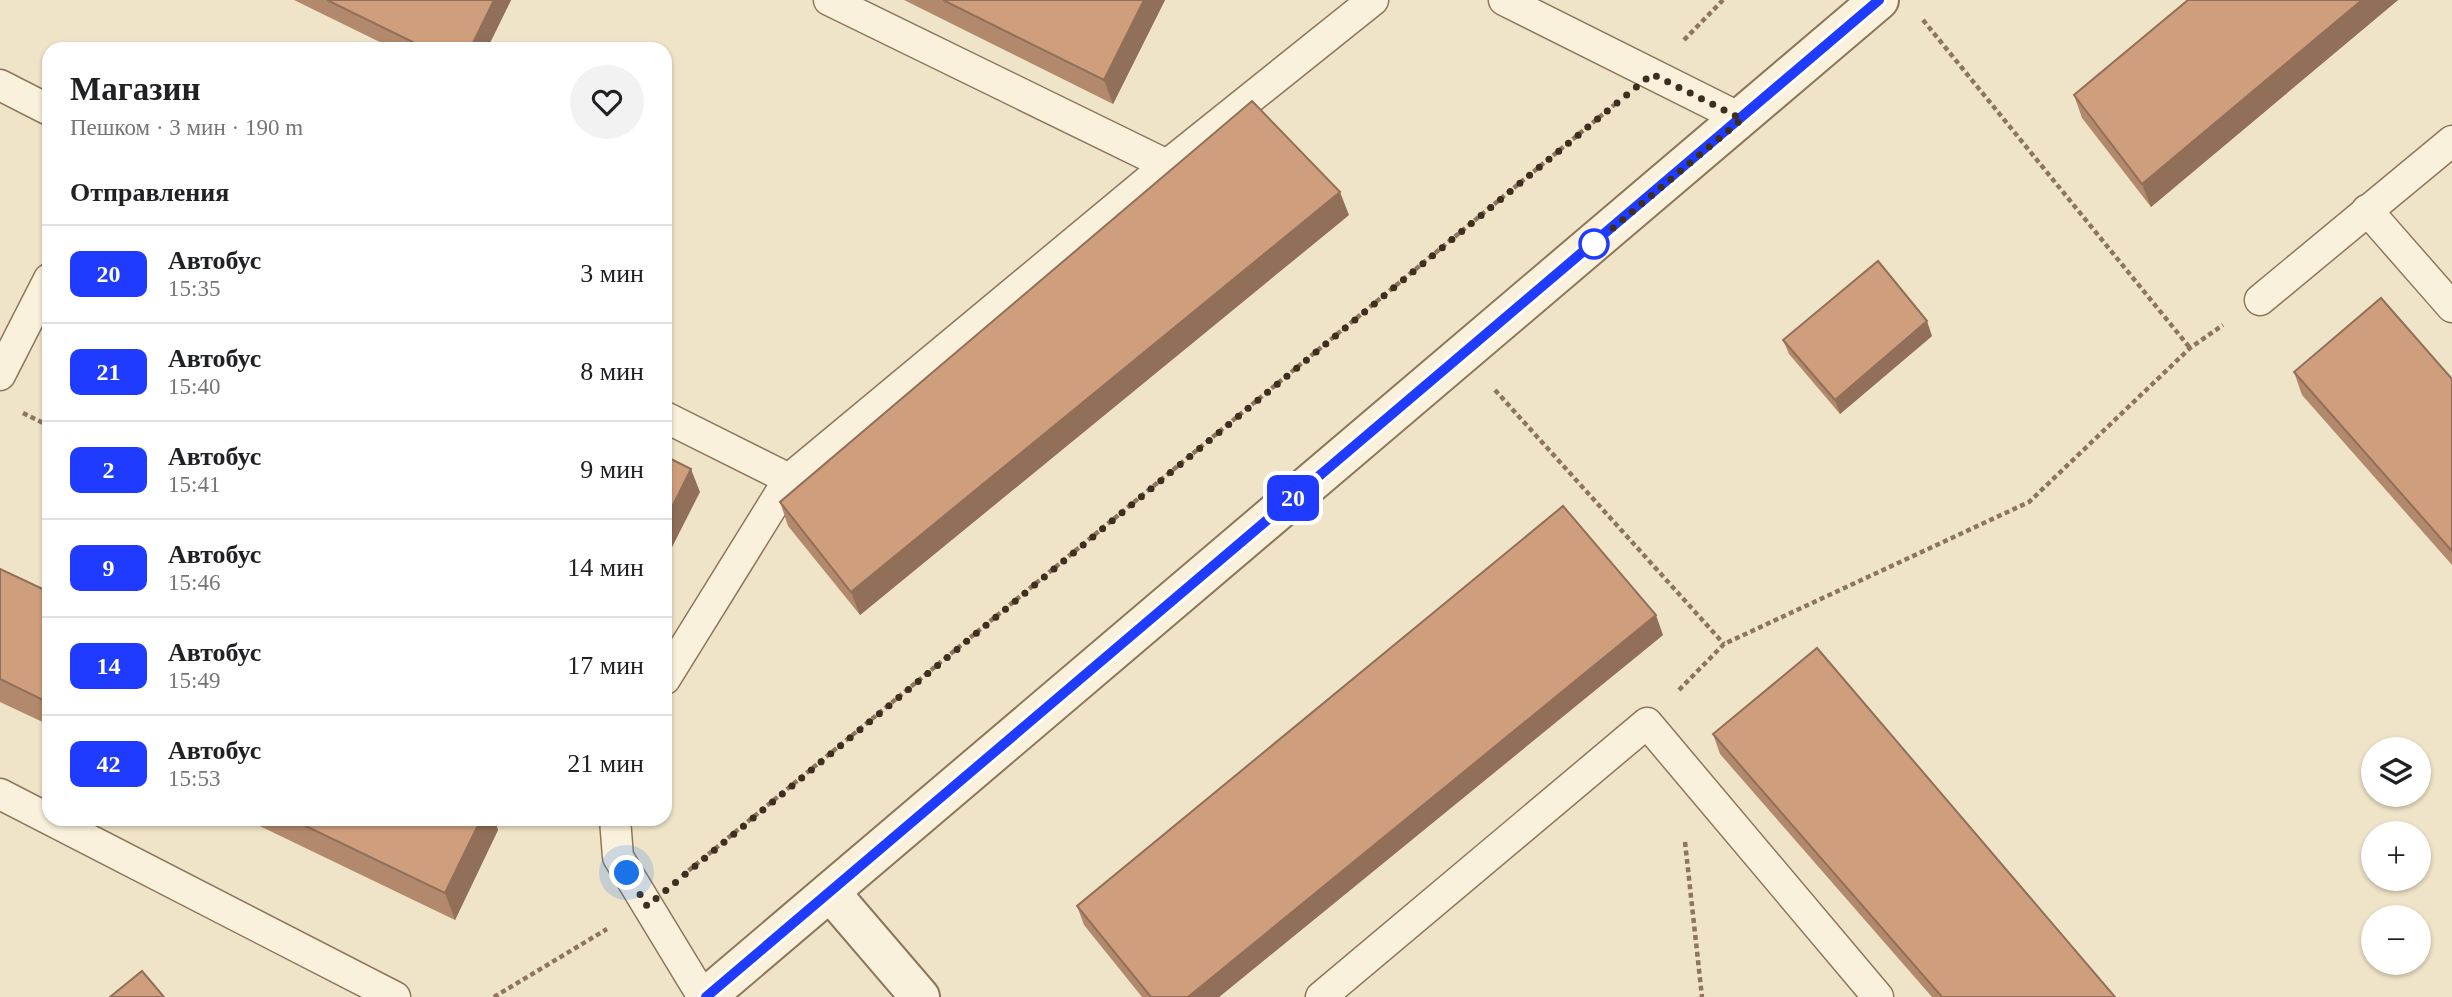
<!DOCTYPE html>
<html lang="ru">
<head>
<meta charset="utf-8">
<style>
  :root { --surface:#fff; --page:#f2f2f2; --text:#202124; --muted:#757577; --line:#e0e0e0 }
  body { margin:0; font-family:Georgia,serif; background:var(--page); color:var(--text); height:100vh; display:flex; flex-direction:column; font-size:26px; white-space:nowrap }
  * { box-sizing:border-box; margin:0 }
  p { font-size:23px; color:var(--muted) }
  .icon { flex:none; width:38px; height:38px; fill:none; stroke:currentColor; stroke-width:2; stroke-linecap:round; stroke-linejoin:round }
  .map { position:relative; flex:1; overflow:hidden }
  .drawer { position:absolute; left:42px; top:42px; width:630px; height:784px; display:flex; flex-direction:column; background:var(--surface); border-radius:21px; box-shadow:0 2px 5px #0004 }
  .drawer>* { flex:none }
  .badge { padding:0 14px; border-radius:10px; font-size:24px; line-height:46px }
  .tools { position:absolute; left:2361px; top:737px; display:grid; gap:14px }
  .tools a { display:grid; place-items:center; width:70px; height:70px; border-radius:50%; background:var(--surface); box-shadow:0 2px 5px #0004; font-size:35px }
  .you { position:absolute; width:35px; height:35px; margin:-18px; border:5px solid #fff; border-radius:50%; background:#1a73e8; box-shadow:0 0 0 10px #1a73e833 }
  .map>.badge { position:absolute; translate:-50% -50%; box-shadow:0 0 0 4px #fff }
  h2 { padding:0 28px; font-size:26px; line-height:63px }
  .round { display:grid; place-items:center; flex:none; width:74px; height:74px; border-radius:37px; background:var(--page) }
  .overview { display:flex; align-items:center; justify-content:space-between; height:119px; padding:0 28px }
  h1 { font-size:33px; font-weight:600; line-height:52px }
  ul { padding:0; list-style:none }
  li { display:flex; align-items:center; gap:21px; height:98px; padding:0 28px; border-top:2px solid var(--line) }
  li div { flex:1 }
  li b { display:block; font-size:26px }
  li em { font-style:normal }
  li .badge { min-width:77px; font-weight:700; text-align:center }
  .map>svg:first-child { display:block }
</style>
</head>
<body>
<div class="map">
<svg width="2452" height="997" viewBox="0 0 2452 997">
  <rect width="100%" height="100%" fill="#f0e4c8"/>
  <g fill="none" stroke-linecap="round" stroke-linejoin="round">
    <defs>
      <g id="service">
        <path d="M829 0 1167 165"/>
        <path d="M1504 0 1742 119"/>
        <path d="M0 85 49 110"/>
        <path d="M2367 210 2452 307"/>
        <path d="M2260 300 2452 141"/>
        <path d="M0 375 49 279"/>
        <path d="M665 417 789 479 665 679"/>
        <path d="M789 479 1167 165 1373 0"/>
        <path d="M0 794 395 997"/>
        <path d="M615 819 618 857 703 997"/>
        <path d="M1321 997 1647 723 1878 997"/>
      </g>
      <path id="minor" d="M830 892 920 997"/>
      <path id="tertiary" d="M706 997 1879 0"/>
    </defs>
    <!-- service casing -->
    <use href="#service" stroke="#8d765c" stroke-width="33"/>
    <!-- minor casing -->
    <use href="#minor" stroke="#8d765c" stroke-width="42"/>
    <!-- tertiary casing -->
    <use href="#tertiary" stroke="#8d765c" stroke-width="42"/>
    <!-- path -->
    <g stroke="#8d765c" stroke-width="4.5" stroke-dasharray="5 3.5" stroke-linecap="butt">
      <path d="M1923 20 2190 348"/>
      <path d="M1684 40 1723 0"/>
      <path d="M1495 390 1724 644"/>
      <path d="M23 413 49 426"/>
      <path d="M1679 690 1724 644 2029 502 2190 348 2223 325"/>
      <path d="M1685 842 1702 997"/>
      <path d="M682 876 1614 105"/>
      <path d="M494 997 607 929"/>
    </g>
    <!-- service -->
    <use href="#service" stroke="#faf1dc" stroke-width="30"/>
    <!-- minor -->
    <use href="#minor" stroke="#faf1dc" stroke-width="38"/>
    <!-- tertiary -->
    <use href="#tertiary" stroke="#faf1dc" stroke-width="38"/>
  </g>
  <!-- wall -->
  <g fill="#b2896c">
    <path d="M294 0H511L487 49H394Z"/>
    <path d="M904 0H1165L1113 104Z"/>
    <path d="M2188 0H2398L2151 207 2082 118 2074 95Z"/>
    <path d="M1349 215 860 615 788 526 780 502Z"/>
    <path d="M1932 336 1840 414 1789 354 1783 340Z"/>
    <path d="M2294 372 2452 379V565L2302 395Z"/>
    <path d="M0 569 49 592V725L0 702Z"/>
    <path d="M1663 635 1219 997H1142L1084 925 1077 906Z"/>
    <path d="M1713 734 2115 997H1932L1720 754Z"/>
    <path d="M245 819H494L498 830 455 920Z"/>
  </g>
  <!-- shaded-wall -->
  <g fill="#916f58">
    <path d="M494 0H511L487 49H470Z"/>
    <path d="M1144 0H1165L1113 104 1104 80Z"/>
    <path d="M2362 0H2398L2151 207 2142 184Z"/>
    <path d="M1340 192 1349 215 860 615 851 592Z"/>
    <path d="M1927 321 1932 336 1840 414 1835 400Z"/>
    <path d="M691 469 700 492 665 561V521Z"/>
    <path d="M1656 615 1663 635 1219 997H1188Z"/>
    <path d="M481 819H494L498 830 455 920 445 893Z"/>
  </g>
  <!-- building -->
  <g fill="#cf9f7d" stroke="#916f58" stroke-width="2">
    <path d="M327 0H494L470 49H427Z"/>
    <path d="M943 0H1144L1104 80Z"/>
    <path d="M2188 0H2362L2142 184 2074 95Z"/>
    <path d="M1252 101 1340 192 851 592 780 502Z"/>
    <path d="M1878 261 1927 321 1835 400 1783 340Z"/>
    <path d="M2381 298 2452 379V551L2294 372Z"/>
    <path d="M665 456 691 469 665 521Z"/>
    <path d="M1563 506 1656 615 1188 997H1151L1077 906Z"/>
    <path d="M0 569 49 592V703L0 679Z"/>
    <path d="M1817 648 2115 997H1942L1713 734Z"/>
    <path d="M291 819H481L445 893Z"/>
    <path d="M142 971 164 997H110Z"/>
  </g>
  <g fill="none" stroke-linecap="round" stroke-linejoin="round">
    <defs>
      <path id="line" d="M706 997 1879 0"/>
    </defs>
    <!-- line casing -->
    <use href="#line" stroke="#fff" stroke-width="16"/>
    <!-- line -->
    <use href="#line" stroke="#1f3bff" stroke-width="10"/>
    <!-- walk -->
    <path stroke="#3d2e20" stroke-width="7" stroke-dasharray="0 12.6" d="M627 873 647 906 1652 74 1742 119 1594 244"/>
  </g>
  <!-- markers -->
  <circle fill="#fff" stroke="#1f3bff" stroke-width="3.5" cx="1594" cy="244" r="14"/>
</svg>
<div class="tools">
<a><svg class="icon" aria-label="layers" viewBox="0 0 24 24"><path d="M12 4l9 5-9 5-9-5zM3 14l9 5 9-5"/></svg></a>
<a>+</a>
<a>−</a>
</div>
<div class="you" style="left:627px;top:873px"></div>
<b class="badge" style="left:1293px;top:498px;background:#1f3bff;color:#fff">20</b>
<section class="drawer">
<div class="overview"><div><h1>Магазин</h1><p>Пешком · 3 мин · 190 m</p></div><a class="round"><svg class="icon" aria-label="heart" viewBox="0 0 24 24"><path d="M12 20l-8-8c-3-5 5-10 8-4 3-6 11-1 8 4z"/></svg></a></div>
<h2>Отправления</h2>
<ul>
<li><span class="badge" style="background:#1f3bff;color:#fff">20</span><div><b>Автобус</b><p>15:35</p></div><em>3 мин</em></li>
<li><span class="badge" style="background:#1f3bff;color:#fff">21</span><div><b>Автобус</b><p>15:40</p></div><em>8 мин</em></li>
<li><span class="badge" style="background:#1f3bff;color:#fff">2</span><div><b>Автобус</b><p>15:41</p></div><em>9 мин</em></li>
<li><span class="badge" style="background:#1f3bff;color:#fff">9</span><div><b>Автобус</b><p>15:46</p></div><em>14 мин</em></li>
<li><span class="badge" style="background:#1f3bff;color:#fff">14</span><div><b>Автобус</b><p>15:49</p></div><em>17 мин</em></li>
<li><span class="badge" style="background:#1f3bff;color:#fff">42</span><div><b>Автобус</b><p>15:53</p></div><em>21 мин</em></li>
</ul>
</section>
</div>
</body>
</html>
